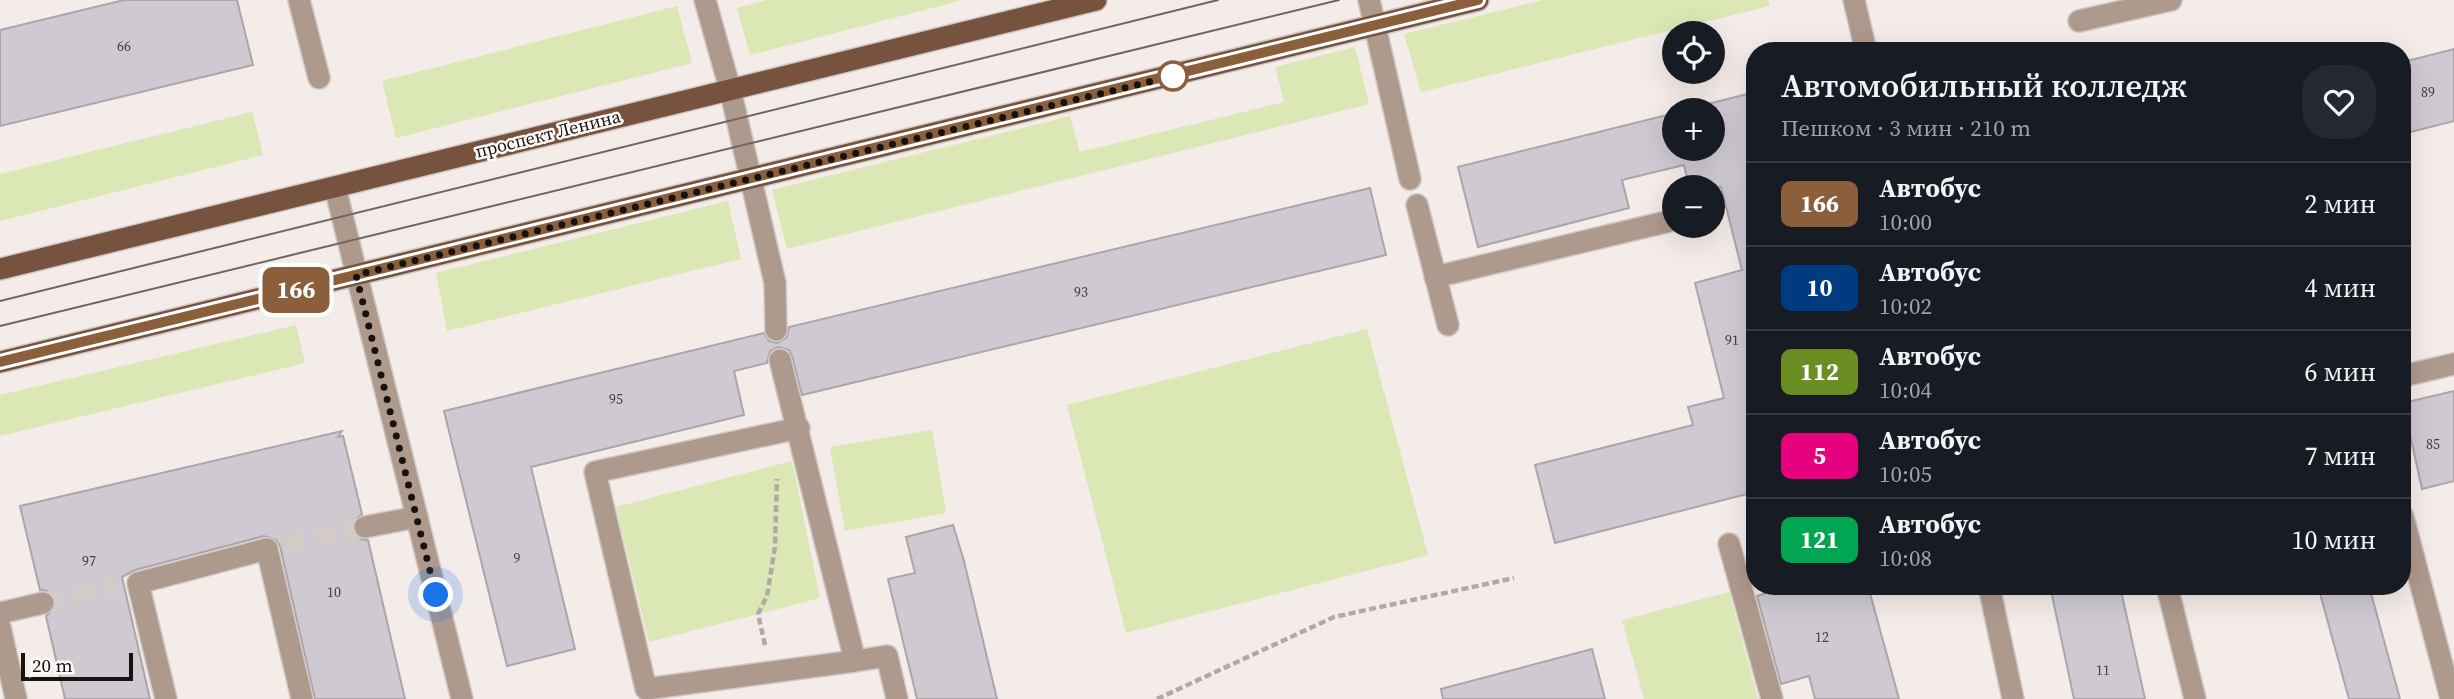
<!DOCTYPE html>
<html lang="ru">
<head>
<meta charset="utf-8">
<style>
  :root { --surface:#171b24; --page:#242831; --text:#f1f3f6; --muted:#9ea1a6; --line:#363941 }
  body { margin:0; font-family:"Source Serif 4",serif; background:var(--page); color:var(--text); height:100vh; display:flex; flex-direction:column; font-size:26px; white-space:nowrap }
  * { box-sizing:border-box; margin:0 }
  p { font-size:23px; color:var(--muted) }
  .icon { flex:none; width:38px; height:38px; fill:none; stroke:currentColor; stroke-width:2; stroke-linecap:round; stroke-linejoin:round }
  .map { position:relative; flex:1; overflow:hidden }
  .side { position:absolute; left:1746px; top:42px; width:665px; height:553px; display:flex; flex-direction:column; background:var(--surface); border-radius:28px; box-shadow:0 7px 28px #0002 }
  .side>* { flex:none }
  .badge { padding:0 14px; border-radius:10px; font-size:24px; line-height:46px }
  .fabs { position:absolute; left:1662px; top:21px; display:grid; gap:14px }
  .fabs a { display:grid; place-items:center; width:63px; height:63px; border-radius:50%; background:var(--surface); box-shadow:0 7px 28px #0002; font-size:35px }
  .scale { position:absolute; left:21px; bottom:18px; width:112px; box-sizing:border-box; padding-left:7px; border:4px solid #151211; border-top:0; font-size:19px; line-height:24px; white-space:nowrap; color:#151211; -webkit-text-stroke:5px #fffaf8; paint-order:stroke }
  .you { position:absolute; width:35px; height:35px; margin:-18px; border:5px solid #fff; border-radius:50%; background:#1a73e8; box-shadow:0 0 0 10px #1a73e833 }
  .map>.badge { position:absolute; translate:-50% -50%; box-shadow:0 0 0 4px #fff }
  .round { display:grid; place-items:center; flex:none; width:74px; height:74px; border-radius:28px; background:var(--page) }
  .head { display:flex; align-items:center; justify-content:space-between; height:119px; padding:0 35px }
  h1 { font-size:33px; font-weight:600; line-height:52px }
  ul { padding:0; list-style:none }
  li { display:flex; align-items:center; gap:21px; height:84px; padding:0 35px; border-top:2px solid var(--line) }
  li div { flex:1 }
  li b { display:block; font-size:26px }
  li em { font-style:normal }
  li .badge { min-width:77px; font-weight:700; text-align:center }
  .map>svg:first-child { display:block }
</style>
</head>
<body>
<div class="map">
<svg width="2454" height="699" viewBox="0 0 2454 699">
  <rect width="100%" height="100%" fill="#f4ece8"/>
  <!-- green -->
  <g fill="#dbe7b5">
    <path d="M767 0H963L750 55 737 8Z"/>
    <path d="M1543 0H1768L1770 6 1421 92 1404 34Z"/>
    <path d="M677 6 692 63 396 138 382 81Z"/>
    <path d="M1355 47 1369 104 787 249 772 190 1070 116 1080 152 1284 102 1275 67Z"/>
    <path d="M252 112 263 155 0 221V174Z"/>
    <path d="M728 201 741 259 447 331 436 273Z"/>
    <path d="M296 325 305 363 0 436V395Z"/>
    <path d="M1367 329 1428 555 1126 633 1067 405Z"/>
    <path d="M932 430 946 513 845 531 830 447Z"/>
    <path d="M792 461 820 598 649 642 616 507Z"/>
    <path d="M1729 592 1758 699H1644L1622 620Z"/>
  </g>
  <!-- building -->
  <g fill="#cfcad1" stroke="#aaa6ac" stroke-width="2">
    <path d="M124 0H237L253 65 0 126V30Z"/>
    <path d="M2454 49V121L2403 134V62Z"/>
    <path d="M1755 92V492L1555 543 1535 465 1693 425 1688 407 1724 398 1695 283 1742 270 1721 187H1689L1684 165 1622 180 1629 208 1478 247 1458 167 1675 113V149H1713V110H1684Z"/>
    <path d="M1370 188 1386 255 802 395 792 356 789 350 778 347 770 351 767 363 734 371 744 415 531 467 575 649 507 666 444 411 764 333 769 341 777 343 787 337 789 327Z"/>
    <path d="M2454 391V481L2422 489 2403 403Z"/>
    <path d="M342 431 338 437 343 436 362 514 353 522 352 530 360 539 368 540 405 699H315L280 546 276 540 264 536 135 570 122 577 150 699H65L46 616 55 607 56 599 47 591 40 590 20 506Z"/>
    <path d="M953 525 964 561 997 699H917L888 579 915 573 906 537Z"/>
    <path d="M1790 586H1868L1899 699H1815L1809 676 1781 684 1757 596Z"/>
    <path d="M2050 586H2120L2145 699H2074Z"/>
    <path d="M2318 586H2369L2400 699H2349Z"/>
    <path d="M1592 649 1605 699H1443L1441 689Z"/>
  </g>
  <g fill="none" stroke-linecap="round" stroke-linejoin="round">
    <!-- minor-tunnel -->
    <g stroke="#d3cbc8" stroke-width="21" stroke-dasharray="21 10" stroke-linecap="butt">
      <path d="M285 545 365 527"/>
      <path d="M43 603 118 587"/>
    </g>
    <defs>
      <g id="minor">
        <path d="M299 0 319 78"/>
        <path d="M705 0 730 89 775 283 776 330"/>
        <path d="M1369 0 1410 179"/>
        <path d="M1854 0 1866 51"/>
        <path d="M2079 21 2171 0"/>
        <path d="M335 187 462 699"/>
        <path d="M1417 205 1448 325"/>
        <path d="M1435 277 1670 221"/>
        <path d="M780 360 855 661 887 656 897 699"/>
        <path d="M2403 376 2454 364"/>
        <path d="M799 428 595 472 646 689 855 661"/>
        <path d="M2403 517 2451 699"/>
        <path d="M365 527 417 517"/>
        <path d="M1729 544 1772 699"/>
        <path d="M1989 586 2013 699"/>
        <path d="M2167 586 2195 699"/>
        <path d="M0 613 43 603"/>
        <path d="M0 627 16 699"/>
        <path d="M166 699 138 583 267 549 302 699"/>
      </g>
      <g id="major">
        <path d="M0 269 1096 0"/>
        <path d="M0 362 1478 0"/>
      </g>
    </defs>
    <!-- minor casing -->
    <use href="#minor" stroke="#d0c9c6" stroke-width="24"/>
    <!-- major casing -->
    <use href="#major" stroke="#d0c9c6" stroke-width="24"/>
    <!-- path -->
    <g stroke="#b0aaa7" stroke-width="4.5" stroke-dasharray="7 3.5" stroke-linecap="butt">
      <path d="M765 645 758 614 767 596 775 547 777 479"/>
      <path d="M1157 699 1334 617 1514 578"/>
    </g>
    <!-- minor -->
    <use href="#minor" stroke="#ae998d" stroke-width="21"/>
    <!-- major -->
    <use href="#major" stroke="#77523e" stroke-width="21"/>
    <!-- tram -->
    <g stroke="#6c6765" stroke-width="2">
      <path d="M0 301 1218 0"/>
      <path d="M0 326 1339 0"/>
    </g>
  </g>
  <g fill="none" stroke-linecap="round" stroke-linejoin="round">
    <defs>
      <path id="line" d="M0 362 1478 0"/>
    </defs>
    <!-- line casing -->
    <use href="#line" stroke="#fff" stroke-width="16"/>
    <!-- line -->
    <use href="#line" stroke="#8b5e3c" stroke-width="10"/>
    <!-- walk -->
    <path stroke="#151211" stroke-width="7" stroke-dasharray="0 12.6" d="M436 595 356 275 1173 76"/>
  </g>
  <!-- markers -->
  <circle fill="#fff" stroke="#8b5e3c" stroke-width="3.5" cx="1173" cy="76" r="14"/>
  <g text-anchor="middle" stroke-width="5" stroke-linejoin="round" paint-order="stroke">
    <!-- number labels -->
    <g font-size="14" fill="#444041">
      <text x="124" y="51">66</text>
      <text x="2428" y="97">89</text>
      <text x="1081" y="297">93</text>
      <text x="1732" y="345">91</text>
      <text x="616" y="404">95</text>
      <text x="2433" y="449">85</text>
      <text x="517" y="563">9</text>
      <text x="89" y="566">97</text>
      <text x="334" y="597">10</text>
      <text x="1822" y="642">12</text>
      <text x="2103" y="675">11</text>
    </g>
    <!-- street labels -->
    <g font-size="18" fill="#151211" stroke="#fffaf8">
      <text transform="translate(548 134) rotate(-14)" y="6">проспект Ленина</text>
    </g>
  </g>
</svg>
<div class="fabs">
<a><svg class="icon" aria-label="locate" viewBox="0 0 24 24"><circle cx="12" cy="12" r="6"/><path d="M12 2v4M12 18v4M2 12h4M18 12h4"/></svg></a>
<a>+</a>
<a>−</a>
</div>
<div class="scale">20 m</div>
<div class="you" style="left:436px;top:595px"></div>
<b class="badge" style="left:296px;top:290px;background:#8b5e3c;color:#fff">166</b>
<section class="side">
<div class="head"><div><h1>Автомобильный колледж</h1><p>Пешком · 3 мин · 210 m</p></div><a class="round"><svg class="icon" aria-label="heart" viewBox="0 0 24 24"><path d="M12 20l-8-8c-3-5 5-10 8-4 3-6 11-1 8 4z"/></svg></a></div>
<ul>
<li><span class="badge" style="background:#8b5e3c;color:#fff">166</span><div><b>Автобус</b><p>10:00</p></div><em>2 мин</em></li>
<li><span class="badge" style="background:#003b80;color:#fff">10</span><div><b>Автобус</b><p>10:02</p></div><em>4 мин</em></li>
<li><span class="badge" style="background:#6b8e23;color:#fff">112</span><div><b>Автобус</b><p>10:04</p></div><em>6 мин</em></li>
<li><span class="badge" style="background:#e6007e;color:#fff">5</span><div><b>Автобус</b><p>10:05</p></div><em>7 мин</em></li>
<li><span class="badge" style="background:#00a651;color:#fff">121</span><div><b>Автобус</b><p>10:08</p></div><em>10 мин</em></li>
</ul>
</section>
</div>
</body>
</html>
